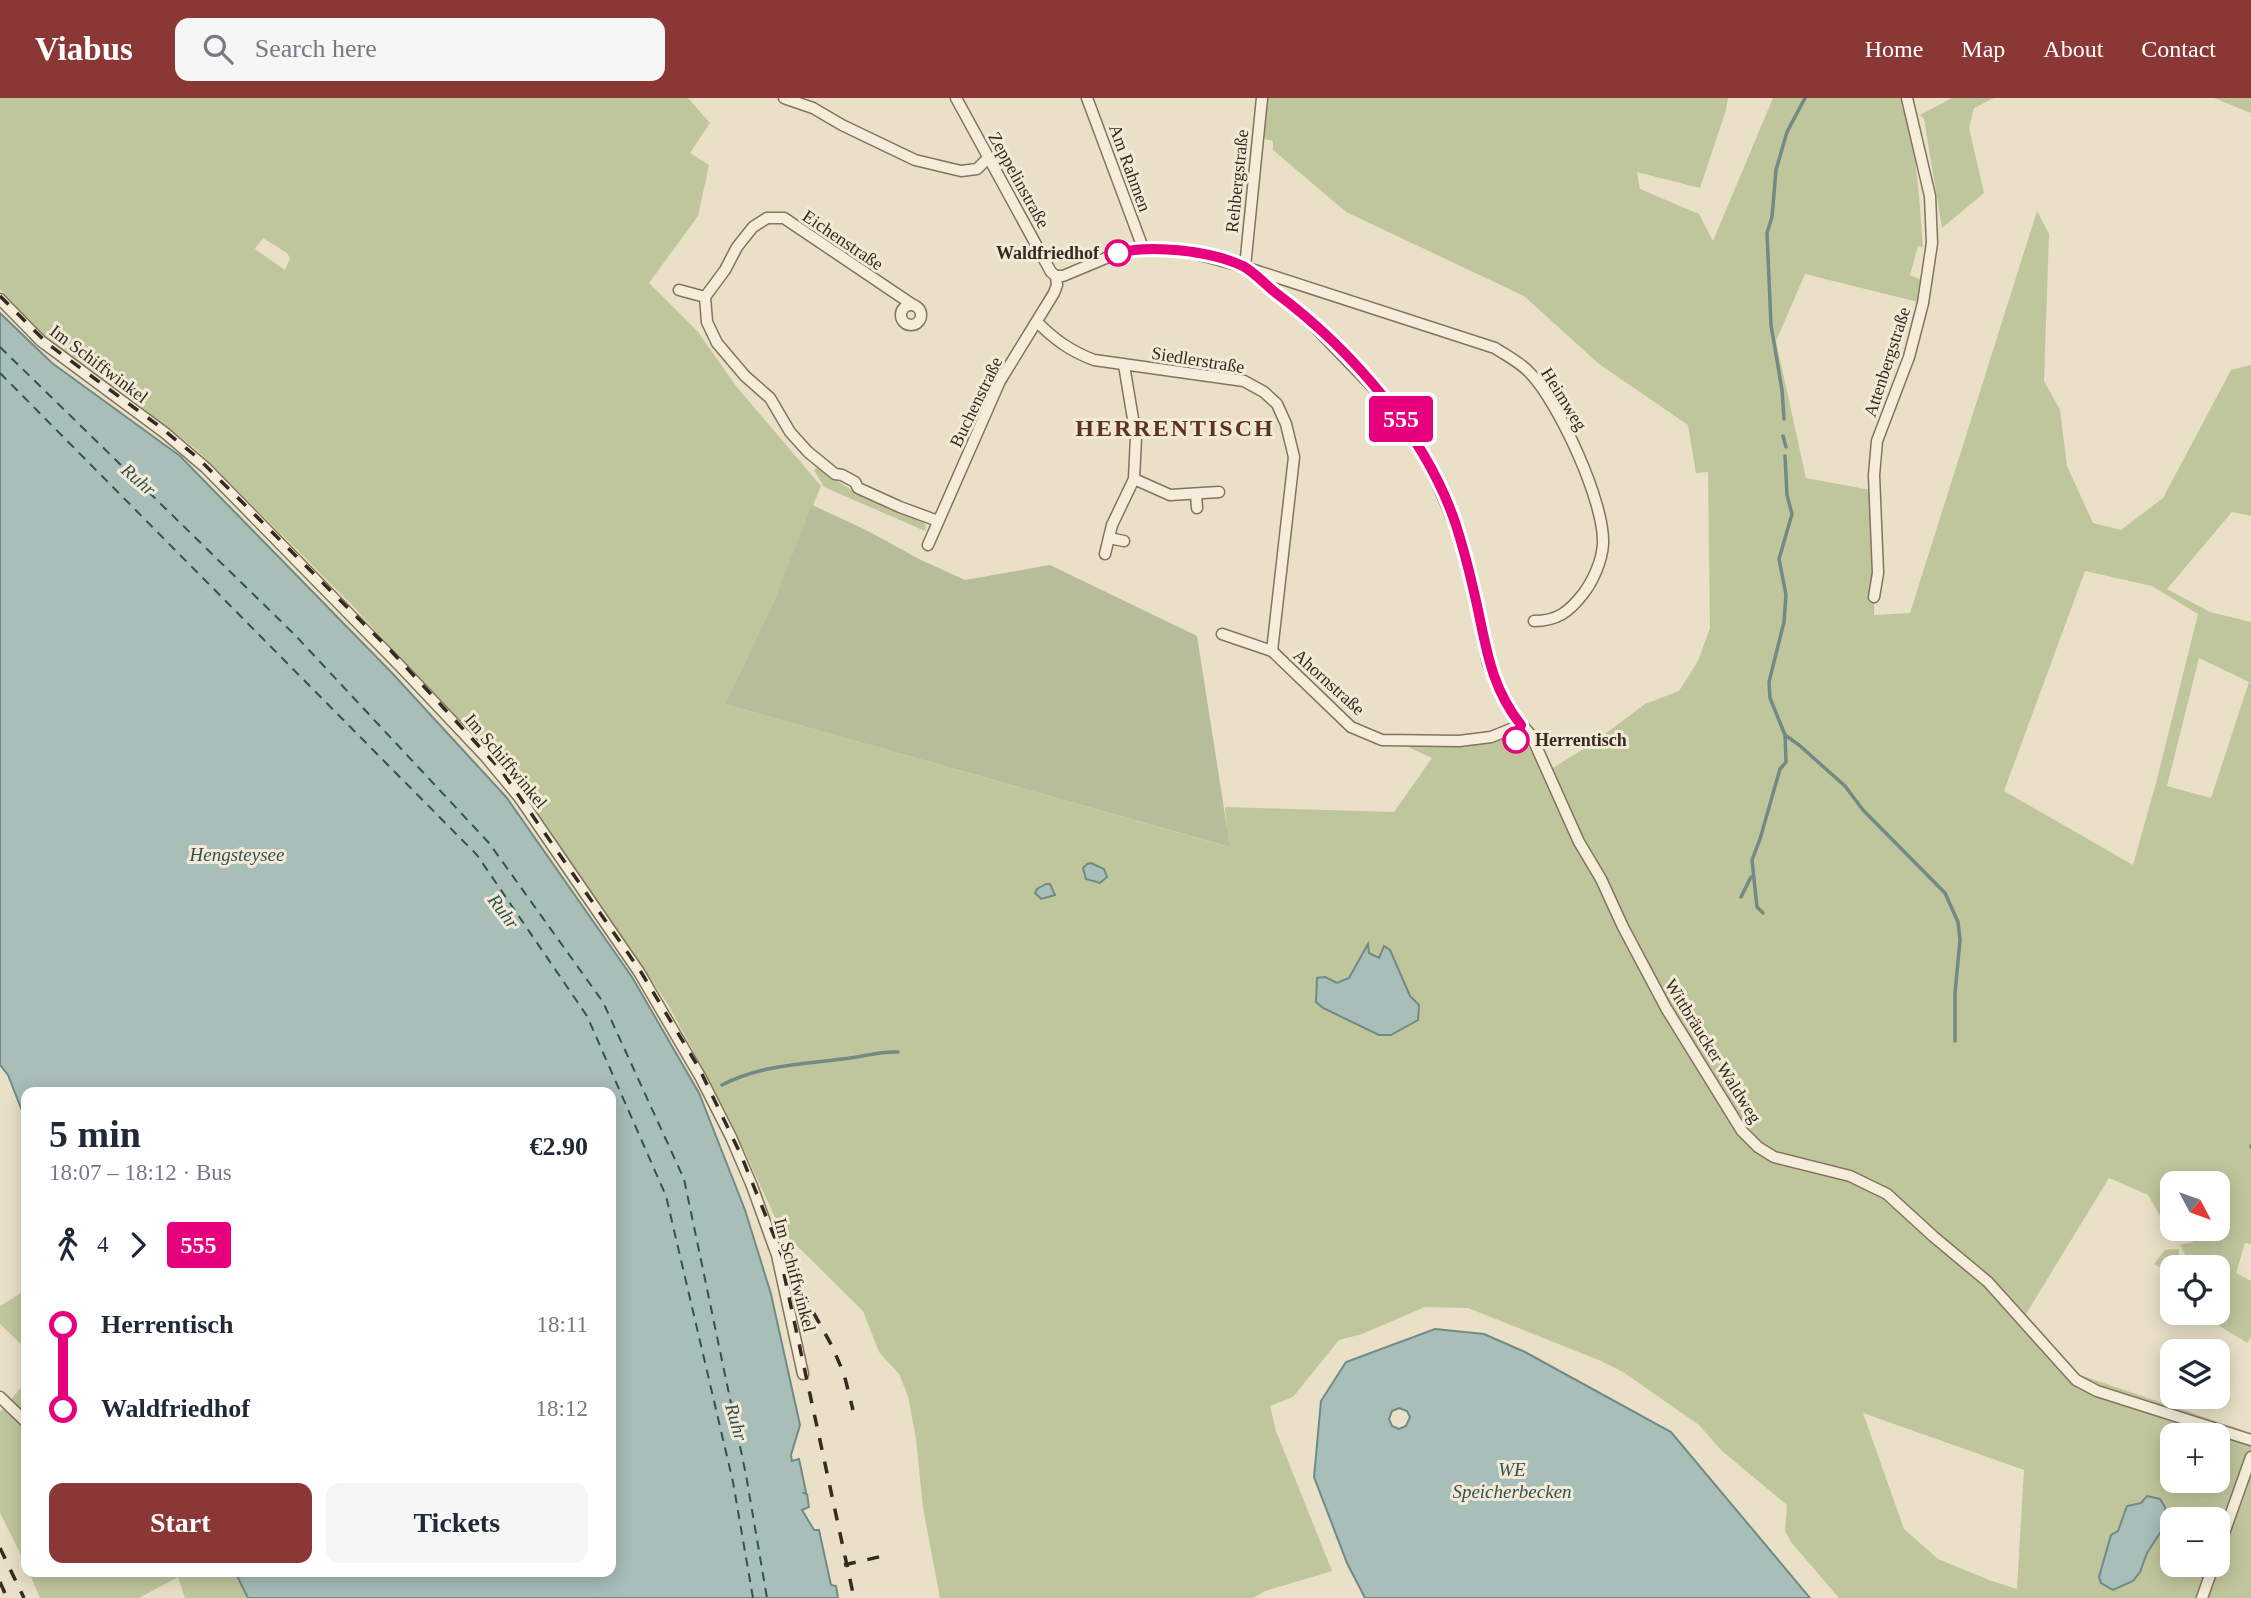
<!DOCTYPE html>
<html lang="en">
<head>
<meta charset="utf-8">
<style>
  :root { --surface:#fff; --page:#f6f6f7; --text:#1f2937; --muted:#747a83; --accent:#8b3736 }
  body { margin:0; font-family:Georgia,serif; background:var(--page); color:var(--text); height:100vh; display:flex; flex-direction:column; font-size:26px; white-space:nowrap }
  * { box-sizing:border-box; margin:0 }
  p { font-size:23px; color:var(--muted) }
  .icon { flex:none; width:38px; height:38px; fill:none; stroke:currentColor; stroke-width:2; stroke-linecap:round; stroke-linejoin:round }
  .map { position:relative; flex:1; overflow:hidden }
  .panel { position:absolute; left:21px; top:989px; width:595px; height:490px; display:flex; flex-direction:column; background:var(--surface); border-radius:14px; box-shadow:0 4px 18px #0003 }
  .panel>* { flex:none }
  .badge { padding:0 14px; border-radius:5px; font-size:24px; line-height:46px }
  .needle { width:46px; rotate:131deg }
  .fabs { position:absolute; left:2160px; top:1073px; display:grid; gap:14px }
  .fabs a { display:grid; place-items:center; width:70px; height:70px; border-radius:14px; background:var(--surface); box-shadow:0 4px 18px #0003; font-size:35px }
  .map>.badge { position:absolute; translate:-50% -50%; box-shadow:0 0 0 4px #fff }
  .legs { display:flex; align-items:center; gap:10px; height:77px; padding:0 28px; font-size:23px }
  .legs p { margin-inline-start:auto }
  .headline { display:flex; align-items:center; justify-content:space-between; height:119px; padding:0 28px }
  h1 { font-size:38px; font-weight:700; line-height:52px }
  .primary-button { display:flex; gap:14px; margin-top:auto; padding:14px 28px }
  .primary-button a { flex:1; height:80px; border-radius:14px; background:var(--accent); color:#fff; font-size:28px; font-weight:700; line-height:80px; text-align:center }
  .primary-button a+a { background:var(--page); color:var(--text) }
  ul { padding:0 28px; list-style:none }
  li { display:flex; align-items:center; gap:24px; height:84px; font-size:26px }
  li i { display:grid; place-items:center; width:10px; height:100%; margin:0 9px; background:currentColor }
  li i::after { content:''; width:18px; height:18px; margin:-9px; border:5px solid; border-radius:50%; background:var(--surface) }
  li p { margin-inline-start:auto }
  li:first-child i { background:linear-gradient(#0000 50%,currentColor 0) }
  li:last-child i { background:linear-gradient(currentColor 50%,#0000 0) }
  header { display:flex; align-items:center; gap:42px; box-sizing:border-box; height:98px; padding:0 35px; background:var(--accent); color:#fff }
  header strong { font-size:33px }
  nav { display:flex; gap:38px; margin-inline-start:auto; font-size:24px }
  .search { width:490px; height:63px; background:var(--page); display:flex; align-items:center; gap:18px; box-sizing:border-box; padding:0 24px; border-radius:14px; color:var(--muted); font-size:26px }
  .map>svg:first-child { display:block }
</style>
</head>
<body>
<header>
<strong>Viabus</strong>
<div class="search"><svg class="icon" aria-label="search" viewBox="0 0 24 24"><circle cx="10" cy="10" r="6"/><path d="M15 15l6 6"/></svg>Search here</div>
<nav><a>Home</a><a>Map</a><a>About</a><a>Contact</a></nav>
</header>
<div class="map">
<svg width="2251" height="1500" viewBox="0 0 2251 1500">
  <rect width="100%" height="100%" fill="#e9e0c7"/>
  <!-- green -->
  <g fill="#c0c69c" fill-rule="evenodd">
    <path d="M0 0H688L710 25 690 55 709 67 698 118 649 185 698 234 736 288 821 388 774 503 725 606 1229 749 1225 709 1394 714 1432 660 1408 649H1465L1514 639 1524 640 1543 676 1593 645 1645 606 1679 593 1698 563 1710 530 1708 374 1696 375 1688 327 1599 266 1524 198 1346 114 1273 52V43L1261 40 1264 0H1728L1726 12 1700 90 1637 74 1640 91 1699 116 1713 143 1773 0H1901C1917 47 1919 100 1923 149L1918 148 1910 177 1920 181 1918 204 1805 176 1776 243 1806 380 1876 393 1874 517 1910 515 2037 113 2049 136 2044 283 2060 312 2067 368 2093 425 2121 432 2163 400 2231 272 2251 267V418L2232 414 2167 491 2210 514 2251 524V1146L2245 1145 2236 1175 2251 1183V1239L2247 1245 2199 1215 2217 1214V1169L2191 1168 2180 1147 2193 1144V1131L2217 1130V1085H2172V1125L2159 1116 2148 1097 2109 1080 2026 1216 2080 1277 2251 1335V1500H1839L1791 1444 1785 1433 1787 1407 1722 1353 1699 1327 1623 1274 1601 1263 1468 1210 1425 1209 1362 1236 1339 1242 1293 1299 1270 1308 1276 1333 1332 1473 1265 1493 1253 1500H940L923 1410 916 1341 908 1298 899 1276 879 1254 863 1213 781 1132 729 1020 669 908 526 699 353 508 198 353C146 310 87 276 37 231 24 219 12 204 0 191ZM263 140 287 155 290 160 285 172 255 151ZM2085 473 2152 488 2198 516 2156 685 2133 767 2004 693ZM2199 560 2249 584 2211 700 2167 688ZM1367 847 1369 855 1379 860 1384 849 1390 852 1410 898 1419 907 1418 922 1391 937H1379L1323 910 1325 880 1337 885 1349 880ZM1863 1315 2024 1372 2017 1491 1989 1482 1938 1461 1904 1431ZM2172 1337H2217V1382H2172ZM2145 1401H2160C2175 1422 2160 1434 2149 1452 2143 1462 2139 1473 2133 1483L2113 1492 2102 1471 2111 1438 2118 1433 2127 1408 2137 1407ZM2172 1421H2217V1466H2172Z"/>
    <path d="M1952 0H1994L1974 10 1969 30 1984 95 1942 130 1924 21 1920 17Z"/>
    <path d="M2214 0H2251V15Z"/>
    <path d="M818 369C848 394 887 410 922 422L926 428 925 433 824 389 814 372Z"/>
    <path d="M2179 1151V1166L2172 1169 2170 1175 2154 1166 2165 1152Z"/>
    <path d="M26 1192V1251L0 1226V1208Z"/>
    <path d="M26 1284V1467L0 1415V1314Z"/>
    <path d="M29 1474H235L248 1500H185L178 1479 139 1500H40Z"/>
  </g>
  <!-- cemetery -->
  <path fill="#b7bc9a" d="M812 407 866 432 921 462 965 482 1050 467 1197 538 1230 749 725 606 774 503Z"/>
  <!-- water -->
  <g fill="#a8beb8" stroke="#708b85" stroke-width="2" fill-rule="evenodd">
    <path d="M0 215 52 265 180 358 393 576 507 700 632 879 699 995 745 1112 771 1196 800 1327 791 1357 792 1363 799 1361 806 1394 804 1395 807 1396 809 1409 802 1412 814 1432H819L831 1487 836 1488 838 1500H248L235 1474H611V994H26V1023L8 977 0 967Z"/>
    <path d="M1091 765 1104 771 1107 779 1100 785 1086 781 1083 770 1087 766Z"/>
    <path d="M1046 786H1050L1055 797 1041 801 1035 795 1037 791Z"/>
    <path d="M1368 846 1369 855 1379 860 1384 848 1390 852 1410 898 1419 907 1418 922 1391 937H1379L1323 910 1316 904 1317 880 1325 879 1337 885 1349 880Z"/>
    <path d="M1435 1231 1484 1236 1525 1254 1671 1334 1810 1500H1365L1347 1465 1314 1379 1321 1303 1346 1264ZM1399 1310 1407 1313 1410 1319 1406 1328 1399 1331 1392 1328 1389 1321 1392 1313Z"/>
    <path d="M2147 1398 2160 1401 2165 1409 2166 1426 2147 1455 2140 1474 2133 1483 2113 1492 2101 1485 2099 1479 2111 1437 2118 1433 2127 1408 2141 1405Z"/>
  </g>
  <g fill="none" stroke-linecap="round" stroke-linejoin="round">
    <!-- stream -->
    <g stroke="#708b85" stroke-width="3.5">
      <path d="M1784 321 1782 292 1771 227 1767 135 1772 119 1776 72 1787 34 1805 0"/>
      <path d="M1783 338 1786 349"/>
      <path d="M1785 637 1799 647 1845 688 1863 712 1945 795 1958 824 1960 842 1955 895V943"/>
      <path d="M1741 799 1751 779"/>
      <path d="M1763 815 1757 809 1752 762 1760 741 1780 671 1786 664 1785 637 1770 600 1769 584 1784 524 1786 497 1779 461 1792 416 1787 397 1785 358"/>
      <path d="M722 987C762 966 807 966 850 960 866 958 881 953 898 954"/>
      <path d="M2251 1049V1048"/>
      <path d="M2217 1087 2219 1084"/>
    </g>
    <!-- ferry -->
    <g stroke="#325352" stroke-width="2" stroke-dasharray="9 7" stroke-linecap="butt">
      <path d="M0 249 294 536 489 745 603 904 684 1081 746 1377 767 1500"/>
      <path d="M0 275 477 757 587 918 666 1098 733 1384 753 1500"/>
    </g>
    <defs>
      <g id="minor">
        <path d="M784 0 813 10 842 27 915 62 961 73 977 71 988 60"/>
        <path d="M956 0 1051 174 1056 178"/>
        <path d="M1087 0 1143 150"/>
        <path d="M1262 0 1245 169 1495 250C1507 258 1520 264 1530 275 1559 305 1605 405 1603 446 1602 463 1593 483 1583 496 1569 514 1557 523 1534 523"/>
        <path d="M1056 178H1063L1118 155 1143 150 1185 153 1245 169 1311 225 1389 306 1427 361 1455 427 1474 492 1488 565 1501 596 1509 612 1531 637 1579 744 1601 781 1623 829 1666 910 1742 1033 1758 1049 1774 1059 1850 1078 1887 1096 1934 1139 1988 1184 2076 1282 2097 1293 2251 1342"/>
        <path d="M679 192 705 199 707 224 717 245 745 278 770 300 790 334 808 354 835 376 842 377 855 384 858 390 900 409 938 423"/>
        <path d="M705 199 725 172 737 149 753 129 767 120H784L913 207"/>
        <path d="M0 201 41 243 165 335 206 370 400 568 485 658 519 699 639 874 701 980 731 1039 752 1088 777 1157 803 1276"/>
        <circle cx="911" cy="217" r="10"/>
        <path d="M1037 224C1054 241 1070 253 1094 262L1244 283 1264 294 1277 306 1286 326 1294 359 1272 553"/>
        <path d="M1134 381 1170 397 1219 394"/>
        <path d="M1196 396 1197 410"/>
        <path d="M1109 440 1124 443"/>
        <path d="M928 447 1000 283 1054 195 1057 187 1056 178"/>
        <path d="M1105 456 1112 427 1134 381 1136 339 1124 267"/>
        <path d="M1874 499 1878 475 1874 377 1877 343 1909 259 1923 205 1932 145 1930 98 1907 0"/>
        <path d="M1222 536 1272 553 1351 629 1382 642 1459 643 1491 639 1521 627"/>
        <path d="M0 1299 26 1324"/>
        <path d="M2217 1455 2251 1359"/>
        <path d="M2202 1500 2214 1466"/>
      </g>
    </defs>
    <!-- minor casing -->
    <use href="#minor" stroke="#83735f" stroke-width="13"/>
    <!-- minor -->
    <use href="#minor" stroke="#f5edda" stroke-width="10"/>
    <!-- rail -->
    <g stroke="#352b21" stroke-width="3.5" stroke-dasharray="12 12" stroke-linecap="butt">
      <path d="M0 198 48 246 159 328 198 360 392 554 501 672 641 874 699 970 741 1057 783 1160 832 1248 844 1276 853 1312"/>
      <path d="M784 1176 854 1500"/>
      <path d="M0 1450 24 1500"/>
      <path d="M844 1467 883 1458"/>
      <path d="M0 1484 7 1500"/>
    </g>
  </g>
  <g fill="none" stroke-linecap="round" stroke-linejoin="round">
    <defs>
      <path id="line-1" d="M1118 155C1151 146 1211 153 1243 168 1254 174 1266 187 1276 195 1351 251 1426 337 1456 427 1463 449 1469 472 1474 494 1486 544 1488 585 1521 627L1516 642"/>
    </defs>
    <!-- line-1 casing -->
    <use href="#line-1" stroke="#fff" stroke-width="16"/>
    <!-- line-1 -->
    <use href="#line-1" stroke="#e6007e" stroke-width="10"/>
  </g>
  <!-- markers -->
  <g fill="#fff" stroke="#e6007e" stroke-width="3.5">
    <circle cx="1118" cy="155" r="12"/>
    <circle cx="1516" cy="642" r="12"/>
  </g>
  <g text-anchor="middle" stroke-width="6" stroke-linejoin="round" paint-order="stroke">
    <!-- street labels -->
    <g font-size="18" fill="#352b21" stroke="#f2ead6">
      <text transform="translate(1130 70) rotate(70)" y="6">Am Rahmen</text>
      <text transform="translate(1019 82) rotate(61)" y="6">Zeppelinstraße</text>
      <text transform="translate(1237 83) rotate(-84)" y="6">Rehbergstraße</text>
      <text transform="translate(843 142) rotate(34)" y="6">Eichenstraße</text>
      <text transform="translate(1198 262) rotate(9)" y="6">Siedlerstraße</text>
      <text transform="translate(1887 264) rotate(-72)" y="6">Attenbergstraße</text>
      <text transform="translate(99 266) rotate(37)" y="6">Im Schiffwinkel</text>
      <text transform="translate(1564 301) rotate(58)" y="6">Heimweg</text>
      <text transform="translate(976 304) rotate(-64)" y="6">Buchenstraße</text>
      <text transform="translate(1329 584) rotate(42)" y="6">Ahornstraße</text>
      <text transform="translate(506 663) rotate(50)" y="6">Im Schiffwinkel</text>
      <text transform="translate(1713 953) rotate(58)" y="6">Wittbräucker Waldweg</text>
      <text transform="translate(795 1177) rotate(75)" y="6">Im Schiffwinkel</text>
    </g>
    <!-- stop labels -->
    <g font-size="18" font-weight="bold" fill="#352b21" stroke="#f2ead6" text-anchor="end">
      <text x="1099" y="161">Waldfriedhof</text>
      <text x="1535" y="648" text-anchor="start">Herrentisch</text>
    </g>
    <!-- water labels -->
    <g font-size="19" font-style="italic" fill="#325352" stroke="#f2ead6">
      <text transform="translate(139 381) rotate(41)" y="7">Ruhr</text>
      <text x="237" y="763">Hengsteysee</text>
      <text transform="translate(504 813) rotate(53)" y="7">Ruhr</text>
      <text transform="translate(737 1324) rotate(74)" y="7">Ruhr</text>
      <text x="1512" y="1378">WE<tspan x="1512" dy="22">Speicherbecken</tspan></text>
    </g>
    <!-- district labels -->
    <g font-size="24" font-weight="bold" letter-spacing="2" fill="#5d3225" stroke="#f2ead6">
      <text x="1175" y="338">HERRENTISCH</text>
    </g>
  </g>
</svg>
<div class="fabs">
<a><svg class="needle" viewBox="-14 -14 28 28"><path d="M0-13l5 13h-10z" fill="#e53935"/><path d="M0 13l5-13h-10z" fill="#747a83"/></svg></a>
<a><svg class="icon" aria-label="locate" viewBox="0 0 24 24"><circle cx="12" cy="12" r="6"/><path d="M12 2v4M12 18v4M2 12h4M18 12h4"/></svg></a>
<a><svg class="icon" aria-label="layers" viewBox="0 0 24 24"><path d="M12 4l9 5-9 5-9-5zM3 14l9 5 9-5"/></svg></a>
<a>+</a>
<a>−</a>
</div>
<b class="badge" style="left:1401px;top:321px;background:#e6007e;color:#fff">555</b>
<section class="panel">
<div class="headline"><div><h1>5 min</h1><p>18:07 – 18:12 · Bus</p></div><b>€2.90</b></div>
<div class="legs"><svg class="icon" aria-label="walk" viewBox="0 0 24 24"><circle cx="13" cy="4" r="2"/><path d="M13 8l-2 6 4 7M11 14l-3 7M7 12l3-4h3l4 4"/></svg>4<svg class="icon" aria-label="forward" viewBox="0 0 24 24"><path d="M9 5l7 7-7 7"/></svg><b class="badge" style="background:#e6007e;color:#fff">555</b></div>
<ul>
<li><i style="color:#e6007e"></i><b>Herrentisch</b><p>18:11</p></li>
<li><i style="color:#e6007e"></i><b>Waldfriedhof</b><p>18:12</p></li>
</ul>
<div class="primary-button"><a>Start</a><a>Tickets</a></div>
</section>
</div>
</body>
</html>
